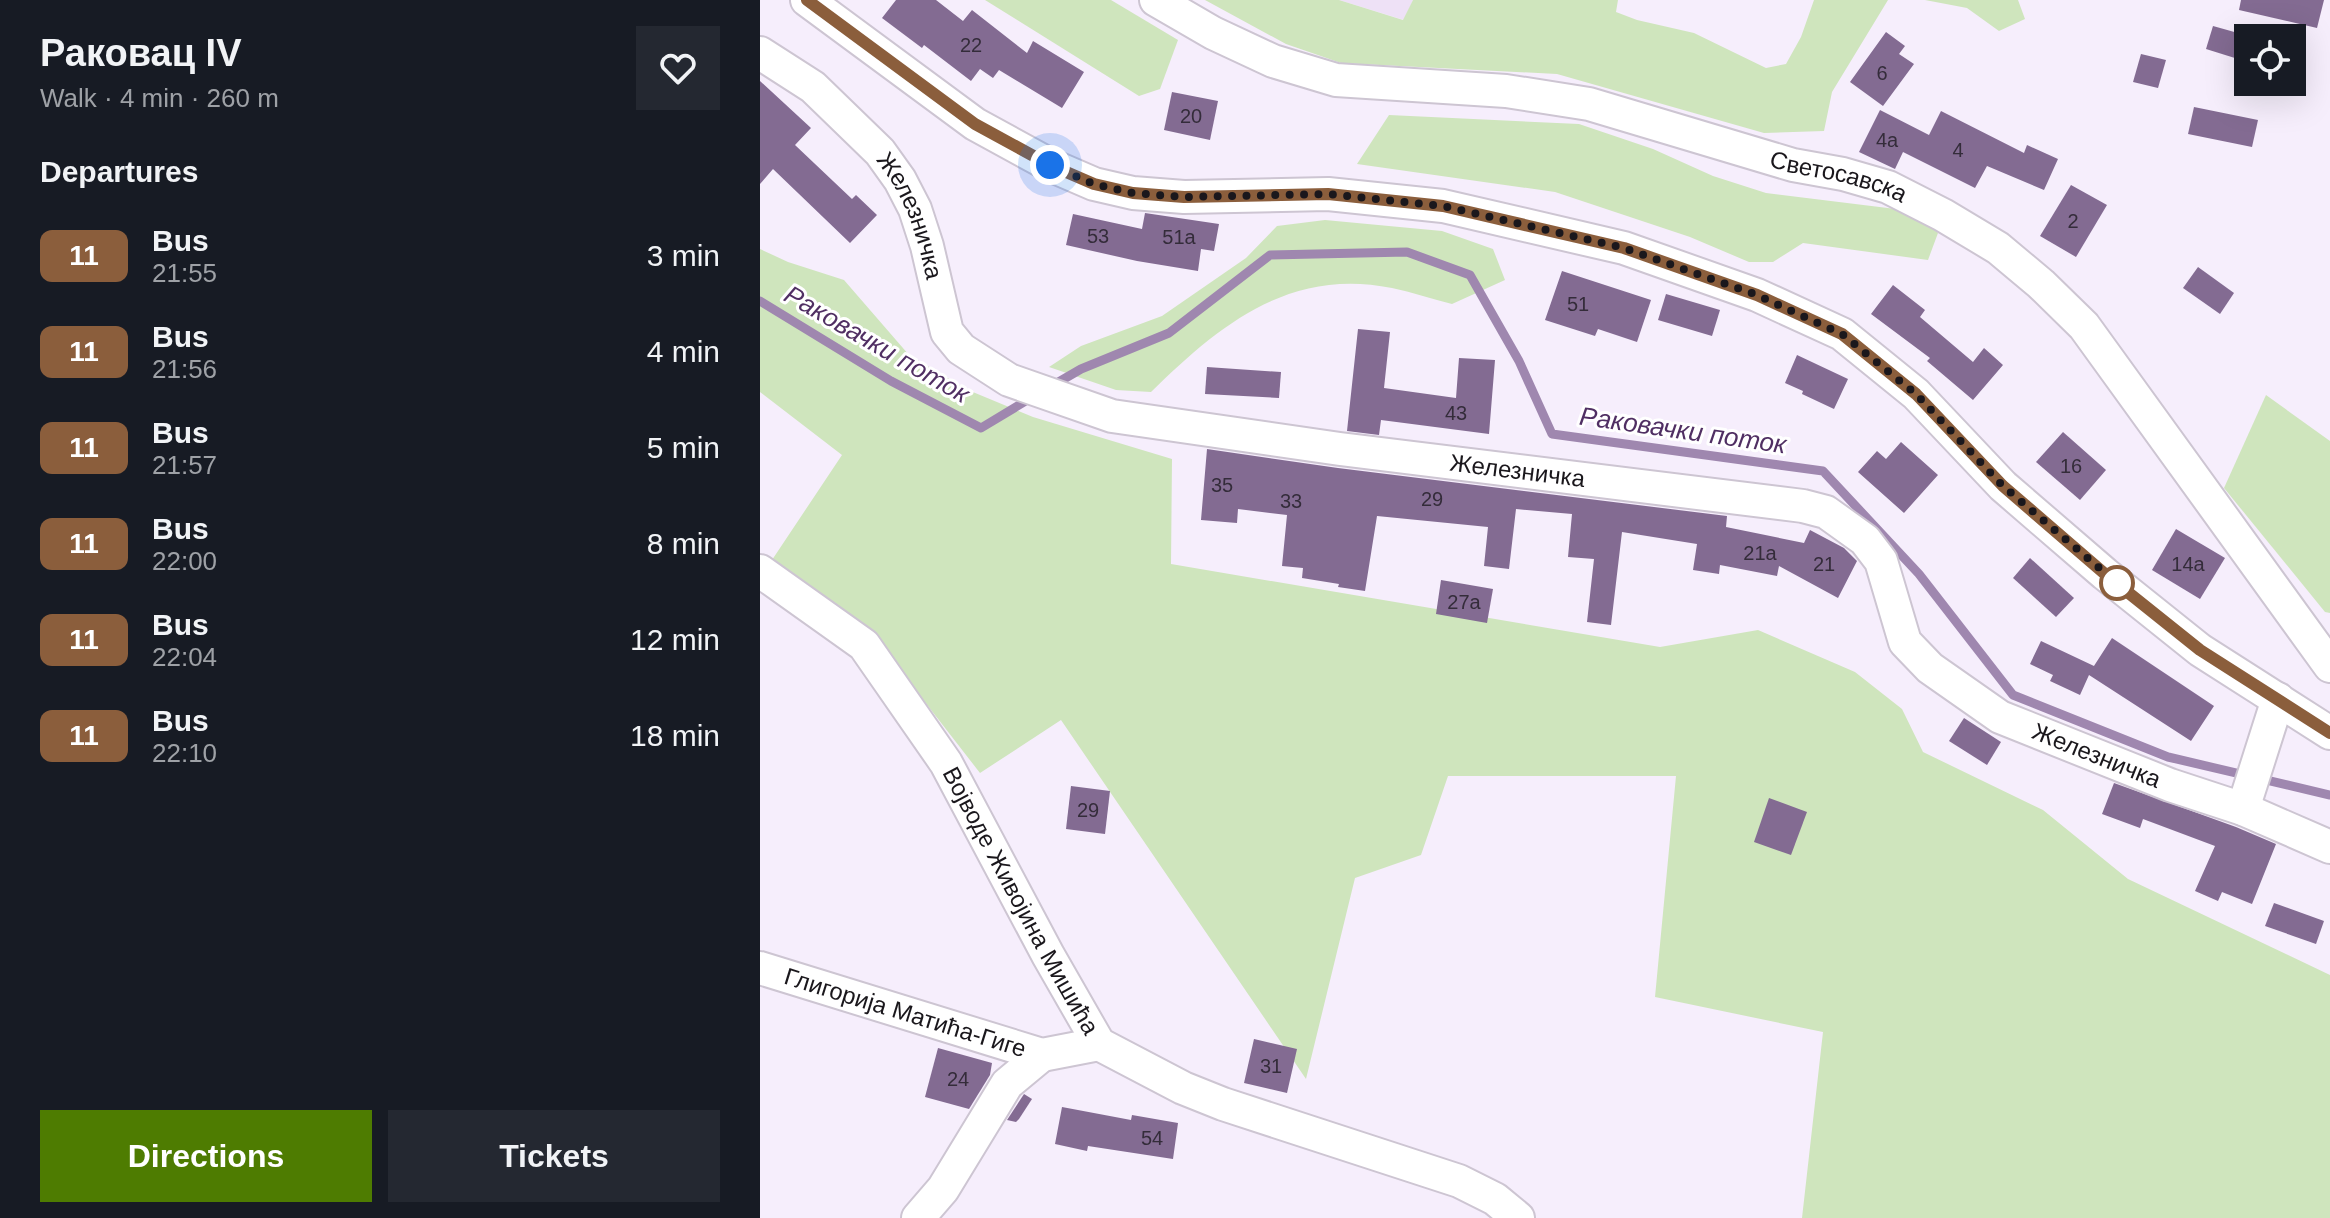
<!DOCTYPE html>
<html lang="en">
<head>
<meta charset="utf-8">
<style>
  :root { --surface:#171b24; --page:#242831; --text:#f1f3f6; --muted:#9ea1a6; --accent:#4e7c01 }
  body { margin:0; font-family:Arial,sans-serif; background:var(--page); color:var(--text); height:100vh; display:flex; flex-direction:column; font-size:30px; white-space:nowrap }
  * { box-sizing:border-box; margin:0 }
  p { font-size:26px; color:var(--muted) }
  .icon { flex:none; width:44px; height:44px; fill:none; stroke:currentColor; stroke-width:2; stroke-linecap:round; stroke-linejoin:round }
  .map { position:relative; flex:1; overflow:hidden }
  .drawer { display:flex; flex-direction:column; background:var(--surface); width:760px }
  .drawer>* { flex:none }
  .badge { padding:0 16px; border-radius:12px; font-size:28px; line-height:52px }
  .tools { position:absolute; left:1474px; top:24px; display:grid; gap:16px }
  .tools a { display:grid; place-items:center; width:72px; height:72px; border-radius:0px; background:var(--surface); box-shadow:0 8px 32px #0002; font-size:40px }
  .you { position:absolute; width:40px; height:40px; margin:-20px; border:6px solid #fff; border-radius:50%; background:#1a73e8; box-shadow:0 0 0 12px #1a73e833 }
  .map>.badge { position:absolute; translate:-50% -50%; box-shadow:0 0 0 4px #fff }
  h2 { padding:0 40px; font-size:30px; line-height:72px }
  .round { display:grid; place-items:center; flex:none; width:84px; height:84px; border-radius:0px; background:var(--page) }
  .headline { display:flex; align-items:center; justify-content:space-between; height:136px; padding:0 40px }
  h1 { font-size:38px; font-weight:700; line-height:60px }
  .action { display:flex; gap:16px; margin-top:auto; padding:16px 40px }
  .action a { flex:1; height:92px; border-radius:0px; background:var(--accent); color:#fff; font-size:32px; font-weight:700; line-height:92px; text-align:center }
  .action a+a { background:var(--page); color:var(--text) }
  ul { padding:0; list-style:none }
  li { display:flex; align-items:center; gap:24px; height:96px; padding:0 40px }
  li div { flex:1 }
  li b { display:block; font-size:30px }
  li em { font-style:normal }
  li .badge { min-width:88px; font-weight:700; text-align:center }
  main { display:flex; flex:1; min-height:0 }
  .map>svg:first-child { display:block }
</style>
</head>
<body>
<main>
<section class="drawer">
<div class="headline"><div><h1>Раковац IV</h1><p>Walk · 4 min · 260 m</p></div><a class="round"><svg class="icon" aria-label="heart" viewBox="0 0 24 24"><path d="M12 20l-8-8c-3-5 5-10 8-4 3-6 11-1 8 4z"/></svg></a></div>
<h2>Departures</h2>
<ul>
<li><span class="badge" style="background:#8b5e3c;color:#fff">11</span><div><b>Bus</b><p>21:55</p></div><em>3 min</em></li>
<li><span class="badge" style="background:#8b5e3c;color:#fff">11</span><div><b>Bus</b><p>21:56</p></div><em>4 min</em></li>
<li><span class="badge" style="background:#8b5e3c;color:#fff">11</span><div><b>Bus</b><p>21:57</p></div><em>5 min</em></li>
<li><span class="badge" style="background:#8b5e3c;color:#fff">11</span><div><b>Bus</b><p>22:00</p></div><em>8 min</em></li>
<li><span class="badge" style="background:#8b5e3c;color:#fff">11</span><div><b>Bus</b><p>22:04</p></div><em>12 min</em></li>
<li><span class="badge" style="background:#8b5e3c;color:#fff">11</span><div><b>Bus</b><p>22:10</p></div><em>18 min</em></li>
</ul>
<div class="action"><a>Directions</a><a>Tickets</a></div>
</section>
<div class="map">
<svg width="1570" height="1218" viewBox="0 0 1570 1218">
  <rect width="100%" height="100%" fill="#f6eefc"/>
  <!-- built -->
  <path fill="#eee1f6" d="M579 0H653L644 20Z"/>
  <!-- green -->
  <g fill="#cfe5bd">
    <path d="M225 0H351L418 40 400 89 379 96Z"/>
    <path d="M445 0H579L643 20 653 0H858L856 12 877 20 934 33 1006 68 1026 64 1041 37 1054 0H1128L1072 92 1064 131 1004 133 797 74 581 63 526 44Z"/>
    <path d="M1165 0H1258L1265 19 1239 31 1207 8Z"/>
    <path d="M629 115 819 124 893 149 953 176 1006 193 1152 211 1178 233 1168 260 1043 243 1013 262H989L930 237 795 192 597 164Z"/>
    <path d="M565 220 682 231 733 249 745 280 692 304C672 299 652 292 632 288 530 267 459 325 391 392L356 390 289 367 321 346 402 316 486 258 517 226Z"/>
    <path d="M0 249 28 262 84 280 149 355 208 390 273 417 412 459 411 564 900 647 998 630 1095 672 1142 709 1163 752 1283 810 1368 879 1570 975V1218H1042L1063 1032 895 997 916 776H688L661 855 595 878 546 1079 301 720 220 773 109 630 10 563 82 455 0 392Z"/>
    <path d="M1506 395 1570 441V613L1565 612 1464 488Z"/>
  </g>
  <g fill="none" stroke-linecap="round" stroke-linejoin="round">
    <!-- stream -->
    <g stroke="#9f87af" stroke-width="9">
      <path d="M0 301 131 381 221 428 274 396"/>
      <path d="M290 387 321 369 409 333 510 255 647 252 710 275 759 361 792 434 1063 471 1159 574 1253 695 1408 757 1570 795"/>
    </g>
  </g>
  <!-- building -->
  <g fill="#836b92">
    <path d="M136 0H176L203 21 212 10 267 53 273 41 324 72 302 108 239 70 233 78 220 69 211 81 164 45 162 48 122 18Z"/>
    <path d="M1481 0H1564L1557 28 1479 10Z"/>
    <path d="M1453 26 1485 35 1478 59 1446 49Z"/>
    <path d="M1126 32 1145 46 1139 54 1154 64 1123 106 1090 82Z"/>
    <path d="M1381 54 1406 60 1398 88 1373 82Z"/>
    <path d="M0 81 51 128 35 145 92 199 96 195 117 215 90 243 13 169 0 184Z"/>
    <path d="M412 92 458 101 450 140 404 130Z"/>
    <path d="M1434 107 1498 120 1492 147 1428 134Z"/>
    <path d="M1120 110 1169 135 1181 111 1264 153 1267 145 1298 159 1284 190 1227 166 1215 188 1143 152 1135 169 1099 152Z"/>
    <path d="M1311 185 1347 205 1316 257 1280 236Z"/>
    <path d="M385 213 459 224 454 251 441 249 438 271 377 261 306 245 313 214 382 229Z"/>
    <path d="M1438 267 1474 293 1460 314 1423 288Z"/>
    <path d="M802 271 891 300 877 342 838 329 835 336 785 320Z"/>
    <path d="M1133 285 1165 310 1160 317 1213 362 1224 348 1243 365 1213 400 1167 361 1170 358 1111 314Z"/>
    <path d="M906 294 960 310 952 336 898 320Z"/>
    <path d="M598 329 630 332 624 388 696 398 699 358 735 360 729 434 621 420 619 435 587 431Z"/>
    <path d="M1037 355 1088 379 1074 409 1042 394 1043 391 1025 383Z"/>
    <path d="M447 367 521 372 519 398 445 394Z"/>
    <path d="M1303 432 1346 470 1320 500 1276 462Z"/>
    <path d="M1141 442 1178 475 1144 513 1098 472 1117 451 1126 459Z"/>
    <path d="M447 449 578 468 967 516 966 527 1044 543 1050 530 1084 548 1097 561 1078 598 1019 566 1017 576 960 565 959 574 933 570 937 544 862 532 851 625 827 622 834 559 808 557 812 514 756 509 749 569 724 566 728 527 617 516 605 591 578 587 579 584 542 578 543 568 522 566 527 515 478 509 477 523 441 520Z"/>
    <path d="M1416 529 1465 558 1440 599 1392 570Z"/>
    <path d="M1270 558 1314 598 1296 617 1253 578Z"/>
    <path d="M681 580 733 589 727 623 676 614Z"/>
    <path d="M1352 638 1454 706 1431 741 1329 675 1320 695 1290 681 1293 675 1270 664 1281 641 1334 666 1332 669Z"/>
    <path d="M1204 718 1241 742 1227 765 1189 741Z"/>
    <path d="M1354 783 1476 827 1516 844 1492 904 1462 892 1458 901 1435 891 1455 846 1383 819 1380 828 1342 814Z"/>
    <path d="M311 786 350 791 345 834 306 829Z"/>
    <path d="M1009 798 1047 812 1031 855 994 842Z"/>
    <path d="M1514 903 1564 921 1556 944 1505 926Z"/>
    <path d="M494 1039 537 1049 527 1093 484 1083Z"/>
    <path d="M178 1048 232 1063 230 1075 209 1109 165 1097Z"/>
    <path d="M264 1094 272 1099 259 1119 256 1122 247 1120Z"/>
    <path d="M302 1107 371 1120 372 1115 418 1123 413 1159 328 1146 327 1151 295 1144Z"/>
  </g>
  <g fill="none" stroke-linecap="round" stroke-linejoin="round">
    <defs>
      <g id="minor">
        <path d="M47 0 215 124 290 165 334 184 373 193 424 197 568 194 683 206 864 248 997 295 1082 334 1156 394 1243 486 1345 574 1440 650 1570 733"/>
        <path id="s1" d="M396 0 453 33 513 61 576 80 746 91 829 104 1033 165 1083 174 1128 187 1183 215 1238 248 1281 284 1324 326 1570 666"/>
        <path id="s2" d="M0 53 53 87 120 152 140 180 155 209 167 246 187 332 201 349 249 380 352 416 580 449 1043 506 1066 512 1105 540 1121 561 1145 642 1170 668 1240 717 1410 785 1483 809 1570 847"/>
        <path id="s3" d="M0 571 104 645 186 763 288 955 339 1044 423 1088 463 1104 699 1181 735 1199 758 1218"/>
        <path d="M1483 809 1518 699"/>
        <path id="s4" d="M0 968 282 1055 339 1044"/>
        <path d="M158 1218 183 1189 247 1084 282 1055"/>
      </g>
    </defs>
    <!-- minor casing -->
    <use href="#minor" stroke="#cdc5d2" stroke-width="36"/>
    <!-- minor -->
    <use href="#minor" stroke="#fff" stroke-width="32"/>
  </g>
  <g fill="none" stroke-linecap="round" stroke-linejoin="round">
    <defs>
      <path id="line" d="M47 0 215 124 290 165 334 184 373 193 424 197 568 194 683 206 864 248 997 295 1082 334 1156 394 1243 486 1345 574 1440 650 1570 733"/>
    </defs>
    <!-- line casing -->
    <use href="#line" stroke="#fff" stroke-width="18"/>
    <!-- line -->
    <use href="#line" stroke="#8b5e3c" stroke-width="12"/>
    <!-- walk -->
    <path stroke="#1a171c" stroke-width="8" stroke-dasharray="0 14.4" d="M290 165 334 184 373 193 424 197 568 194 683 206 864 248 997 295 1082 334 1156 394 1243 486 1357 583"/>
  </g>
  <!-- markers -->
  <circle fill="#fff" stroke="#8b5e3c" stroke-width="4" cx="1357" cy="583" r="16"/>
  <g text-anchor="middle" stroke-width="6" stroke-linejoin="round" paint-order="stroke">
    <!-- number labels -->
    <g font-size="20" fill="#342c3a">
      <text x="211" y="52">22</text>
      <text x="1122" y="80">6</text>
      <text x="431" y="123">20</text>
      <text x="1127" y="147">4a</text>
      <text x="1198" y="157">4</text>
      <text x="1313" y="228">2</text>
      <text x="338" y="243">53</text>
      <text x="419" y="244">51a</text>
      <text x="818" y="311">51</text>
      <text x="696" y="420">43</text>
      <text x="1311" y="473">16</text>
      <text x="462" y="492">35</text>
      <text x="672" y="506">29</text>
      <text x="531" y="508">33</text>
      <text x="1000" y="560">21a</text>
      <text x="1064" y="571">21</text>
      <text x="1428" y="571">14a</text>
      <text x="704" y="609">27a</text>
      <text x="328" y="817">29</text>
      <text x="511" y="1073">31</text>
      <text x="198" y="1086">24</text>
      <text x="392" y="1145">54</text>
    </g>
    <!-- street labels -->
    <g font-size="24" fill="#1a171c" stroke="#fff">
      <text dy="8" stroke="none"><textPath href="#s1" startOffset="712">Светосавска</textPath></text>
      <text dy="8" stroke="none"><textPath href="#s2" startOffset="228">Железничка</textPath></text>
      <text dy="8" stroke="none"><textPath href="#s2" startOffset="948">Железничка</textPath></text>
      <text dy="8" stroke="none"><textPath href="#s2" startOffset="1644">Железничка</textPath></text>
      <text dy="8" stroke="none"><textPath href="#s3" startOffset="428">Војводе Живојина Мишића</textPath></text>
      <text dy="8" stroke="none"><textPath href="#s4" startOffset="152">Глигорија Матића-Гиге</textPath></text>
    </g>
    <!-- water labels -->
    <g font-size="26" font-style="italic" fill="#502f63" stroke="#fff">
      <text transform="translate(117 344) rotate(30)" y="9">Раковачки поток</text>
      <text transform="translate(923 430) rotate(8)" y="9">Раковачки поток</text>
    </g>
  </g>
</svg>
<div class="tools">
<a><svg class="icon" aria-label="locate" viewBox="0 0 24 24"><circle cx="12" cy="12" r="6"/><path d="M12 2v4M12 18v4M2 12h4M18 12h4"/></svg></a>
</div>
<div class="you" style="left:290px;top:165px"></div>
</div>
</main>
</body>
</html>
